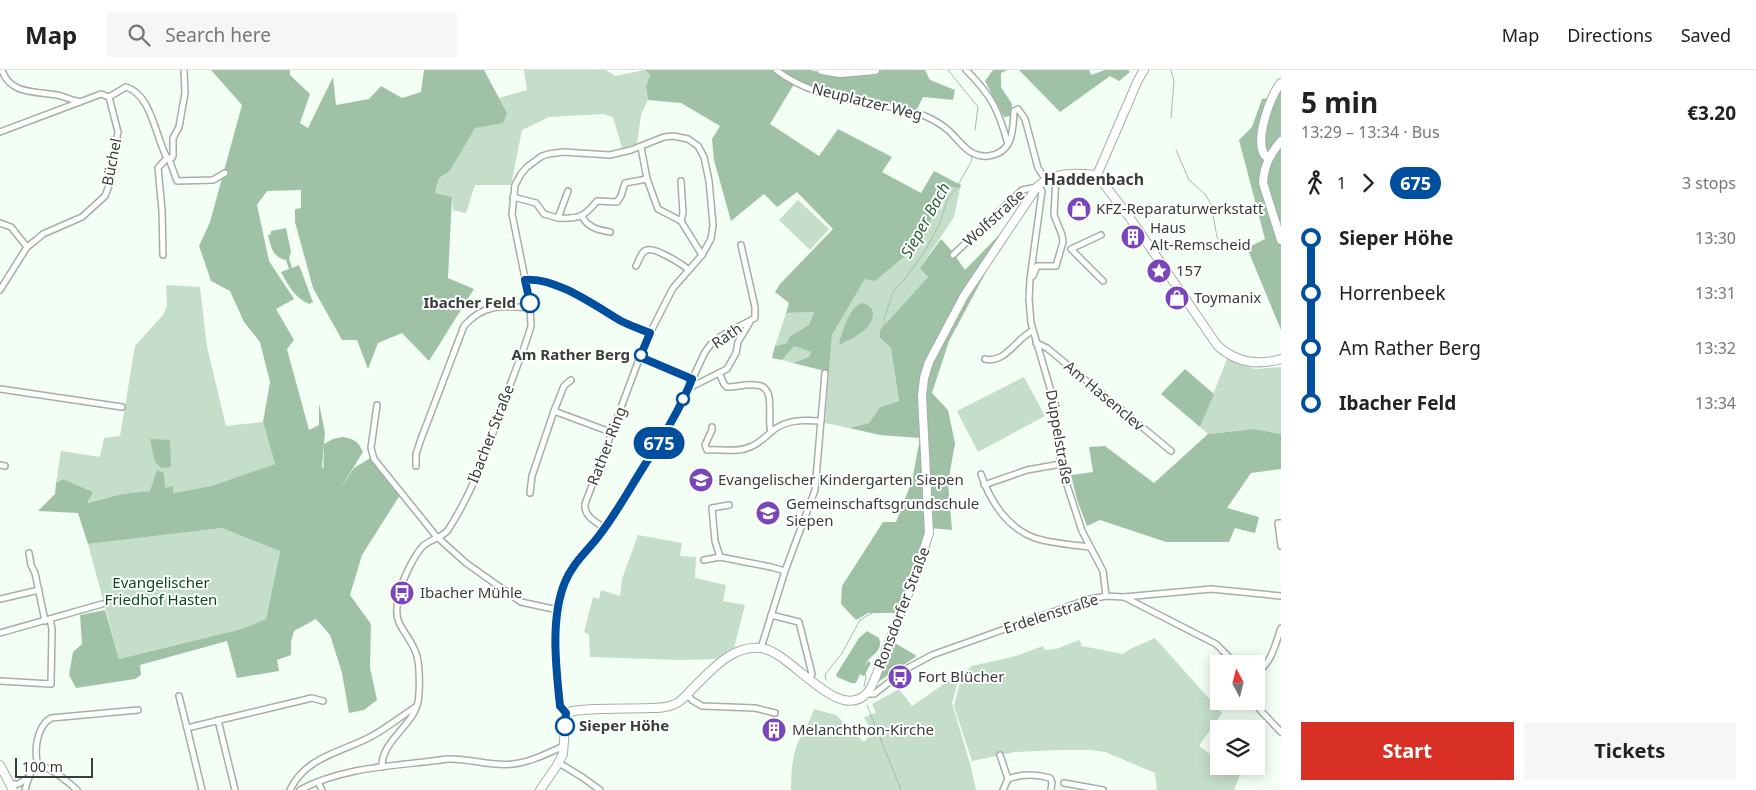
<!DOCTYPE html>
<html lang="en">
<head>
<meta charset="utf-8">
<style>
  :root { --surface:#fff; --page:#f6f6f6; --text:#222; --muted:#767676; --line:#e0e0e0; --accent:#d93025 }
  body { margin:0; font-family:"Noto Sans",sans-serif; background:var(--page); color:var(--text); height:100vh; display:flex; flex-direction:column; font-size:19px; white-space:nowrap }
  * { box-sizing:border-box; margin:0 }
  p { font-size:16px; color:var(--muted) }
  .icon { flex:none; width:28px; height:28px; fill:none; stroke:currentColor; stroke-width:2; stroke-linecap:round; stroke-linejoin:round }
  .map { position:relative; flex:1; overflow:hidden }
  .drawer { display:flex; flex-direction:column; background:var(--surface); width:475px }
  .drawer>* { flex:none }
  .badge { padding:0 10px; border-radius:16px; font-size:18px; line-height:32px }
  .needle { width:32px; rotate:353deg }
  .tools { position:absolute; left:1210px; top:585px; display:grid; gap:10px }
  .tools a { display:grid; place-items:center; width:55px; height:55px; border-radius:0px; background:var(--surface); box-shadow:0 2px 12px #0003; font-size:25px }
  .scale { position:absolute; left:15px; bottom:12px; width:78px; box-sizing:border-box; padding-left:5px; border:2px solid #3a3e3a; border-top:0; font-size:14px; line-height:18px; white-space:nowrap; color:#3a3e3a; -webkit-text-stroke:4px #fff; paint-order:stroke }
  .map>.badge { position:absolute; translate:-50% -50%; box-shadow:0 0 0 2px #fff }
  .legs { display:flex; align-items:center; gap:8px; height:55px; padding:0 20px; font-size:16px }
  .legs p { margin-inline-start:auto }
  .overview { display:flex; align-items:center; justify-content:space-between; height:85px; padding:0 20px }
  h1 { font-size:28px; font-weight:700; line-height:38px }
  .cta { display:flex; gap:10px; margin-top:auto; padding:10px 20px }
  .cta a { flex:1; height:58px; border-radius:0px; background:var(--accent); color:#fff; font-size:20px; font-weight:700; line-height:58px; text-align:center }
  .cta a+a { background:var(--page); color:var(--text) }
  ul { padding:0 20px; list-style:none }
  li { display:flex; align-items:center; gap:18px; height:55px; font-size:19px }
  li i { display:grid; place-items:center; width:8px; height:100%; margin:0 6px; background:currentColor }
  li i::after { content:''; width:12px; height:12px; margin:-6px; border:4px solid; border-radius:50%; background:var(--surface) }
  li p { margin-inline-start:auto }
  li:first-child i { background:linear-gradient(#0000 50%,currentColor 0) }
  li:last-child i { background:linear-gradient(currentColor 50%,#0000 0) }
  header { display:flex; align-items:center; gap:30px; box-sizing:border-box; height:70px; padding:0 25px; background:var(--surface); border-bottom:1px solid var(--line) }
  header strong { font-size:24px }
  nav { display:flex; gap:28px; margin-inline-start:auto; font-size:18px }
  .search { width:350px; height:45px; background:var(--page); display:flex; align-items:center; gap:12px; box-sizing:border-box; padding:0 18px; border-radius:0px; color:var(--muted); font-size:19px }
  main { display:flex; flex:1; min-height:0 }
  .map>svg:first-child { display:block }
</style>
</head>
<body>
<header>
<strong>Map</strong>
<div class="search"><svg class="icon" aria-label="search" viewBox="0 0 24 24"><circle cx="10" cy="10" r="6"/><path d="M15 15l6 6"/></svg>Search here</div>
<nav><a>Map</a><a>Directions</a><a>Saved</a></nav>
</header>
<main>
<div class="map">
<svg width="1281" height="720" viewBox="0 0 1281 720">
  <rect width="100%" height="100%" fill="#f3fef5"/>
  <!-- green -->
  <g fill="#c4dec9">
    <path d="M524 0H606L615 6 645 0 650 5 646 17 648 30 641 45 637 74 622 78 613 47 603 44 549 47 522 60 511 115H475L466 143 453 140 452 127 435 124 439 108 450 101 475 58 507 43 499 28 527 20Z"/>
    <path d="M937 115 960 118 954 147 920 198 928 207 880 260V268L891 278 899 331 880 337 869 353 849 358 825 353 832 265 865 209 929 160Z"/>
    <path d="M798 130 829 159 810 180 779 150Z"/>
    <path d="M166 215 200 217 207 277 226 356 263 352 275 394 211 416 173 423 151 421 122 424 86 433 93 422 63 409 56 413 61 381 100 387 104 368 120 366 135 276 163 245 167 236Z"/>
    <path d="M814 242 809 255 790 266 787 273 775 276 786 243Z"/>
    <path d="M794 276 811 282 809 287 793 293 782 290Z"/>
    <path d="M1227 289 1255 299 1281 297V364L1254 359 1208 364 1200 357Z"/>
    <path d="M1024 307 1045 346 978 382 957 341Z"/>
    <path d="M222 458 280 480 266 549 243 559 119 589 88 474Z"/>
    <path d="M638 465 682 473 680 486 696 487 695 508 726 515 723 531 745 535 734 578 716 589 680 590 590 587 589 565 584 562 593 527 599 529 601 520 620 526 622 509Z"/>
    <path d="M1155 568 1222 643 1199 676 1219 690V696H1228L1240 705 1234 720H1157L1155 703 1105 682 1090 680H1059L1015 682 972 691 954 636 962 605 972 596 1016 586 1043 576 1045 580 1056 579 1079 570 1082 576 1123 584 1130 579Z"/>
    <path d="M960 603 952 633 971 697 976 720H791C791 704 792 683 800 668 806 658 810 650 814 639L836 645 864 672 873 663 864 647 876 643 872 634 899 619 912 636Z"/>
  </g>
  <!-- forest -->
  <g fill="#9fc2a6">
    <path d="M211 0H290V5L310 24 300 53 308 58 333 7 336 35 369 29 381 16 402 28 421 22 424 0H484L507 43 503 53 475 58 450 101 439 108 435 123 452 127 448 208 474 219 429 291 402 263 378 273 368 299 357 270H342L313 218 295 152V139L301 138V120L267 121 257 135 269 191 294 229 276 239 294 270 287 279 309 360 319 355V333L325 363 322 397 340 419 354 398 372 387 400 425 362 485 350 525 371 554 370 598 377 630 364 640 349 643 342 603 330 565 316 549 294 561 291 572V585L277 590 279 601 237 608 227 571 140 595 141 605 135 609 76 618 69 605 73 582 82 574 80 545 105 540 119 589 242 559 266 549 280 481 222 458 88 474 78 443 38 441 55 424 56 413 63 409 93 422 87 433 122 424 150 421 157 400 164 403 165 418 173 416V423L211 416 275 394 263 352 270 312 260 272 244 252 230 221 211 211 199 176 210 152 242 35Z"/>
    <path d="M645 0H810L841 7 869 4 882 0H925L930 10 955 20 953 30 923 27 917 39 885 32 862 31 817 22 797 9 770 54 819 86 838 59 892 87 882 102 921 123 934 101 961 115 960 118 937 115 929 160 914 178 875 211 865 209 832 265 829 302 793 293 809 287 811 282 794 276 782 290 772 288 775 276 787 273 790 266 809 255 814 242 786 243 789 233 775 222 780 214 833 159 797 122 777 137 764 124 731 151 714 90 712 69 720 56 681 33 648 30 646 17 650 5Z"/>
    <path d="M993 0H1007L1001 3V17L1012 34 1011 46 1004 47 985 11Z"/>
    <path d="M1019 0H1089L1091 5 1105 0H1128L1130 2 1119 11 1110 6 1060 42Z"/>
    <path d="M1281 15V260L1247 178 1265 169 1239 70 1252 57 1262 29 1273 27Z"/>
    <path d="M999 165 993 189 949 271 932 323 948 340 955 373 948 413 952 460 930 458 897 543H868L856 550 841 534 842 516 883 452H896L912 411 920 368 880 365 849 358 869 353 880 337 899 331 891 278 880 268V260L928 207 920 198 941 169 952 181 965 200Z"/>
    <path d="M1185 299 1214 324 1200 357 1161 324Z"/>
    <path d="M1254 359 1281 364V399L1251 403 1227 438 1259 447 1255 463 1235 458 1229 472H1166L1100 450 1087 456 1077 430 1071 405 1093 402 1089 377 1105 376 1154 413 1208 364Z"/>
    <path d="M150 369 170 370 171 397 161 398 155 392Z"/>
    <path d="M893 572 917 586 878 612Z"/>
  </g>
  <!-- water -->
  <g fill="#9ec1a5">
    <path d="M286 158 291 182 289 188 292 198 299 195 313 232 309 234C295 228 288 215 281 202L289 199 286 190C273 188 271 177 268 165L271 164V161Z"/>
    <path d="M862 233C868 235 873 237 873 244 873 259 853 268 841 274L839 273C843 261 849 237 862 233Z"/>
    <path d="M343 367C354 369 358 371 363 382L340 419 327 423 323 414 324 374 333 369Z"/>
    <path d="M867 561 879 568C884 583 869 584 864 597L868 591 871 593 864 606 860 604 856 613H851L837 607 836 605 859 568Z"/>
  </g>
  <g fill="none" stroke-linecap="round" stroke-linejoin="round">
    <!-- stream -->
    <g stroke="#9ec1a5" stroke-width="1">
      <path d="M948 0 978 37 975 60"/>
      <path d="M1171 0 1174 11 1171 48"/>
      <path d="M1176 80 1189 110 1205 124 1211 134 1217 167 1223 174 1233 176"/>
      <path d="M1243 175C1252 180 1267 183 1274 192 1281 203 1262 212 1270 224 1272 228 1278 232 1281 235"/>
      <path d="M884 249 893 222 904 210 925 181 940 153 947 130 951 124 955 120 971 92 972 86"/>
      <path d="M884 253 881 267 892 278 900 331 908 351 911 363"/>
      <path d="M309 454 314 424"/>
      <path d="M826 610 825 605 842 583 860 550 872 543 894 539 921 466 914 409"/>
      <path d="M864 616 866 608 865 602"/>
      <path d="M867 635 901 720"/>
    </g>
    <defs>
      <g id="minor">
        <path d="M2 0C10 25 36 21 57 25 65 27 72 30 80 32"/>
        <path d="M776 0C801 19 831 27 862 32 883 36 905 38 925 46 934 50 941 54 948 60 961 72 969 88 988 86 1013 83 1013 61 1014 41L1018 39 1025 49 1038 98 1046 110"/>
        <path d="M966 0C992 26 998 39 1008 74"/>
        <path d="M109 27 126 17C152 25 155 66 167 88H172L173 86V68L179 57 185 23 184 0"/>
        <path d="M0 62 101 24 109 27"/>
        <path d="M169 89 177 111 213 110 225 103"/>
        <path d="M647 109 658 139 681 151 702 185"/>
        <path d="M681 111 683 143 681 151"/>
        <path d="M513 127 536 133 544 144 558 148 568 121"/>
        <path d="M582 146C587 157 598 160 610 162"/>
        <path d="M558 148C579 149 584 147 597 131L617 132 621 126 625 113 647 109 641 77"/>
        <path d="M0 153 11 157 27 177"/>
        <path d="M1101 165 1071 179 1103 211"/>
        <path d="M163 185 162 140 158 98 167 88"/>
        <path d="M953 185 1022 120 1037 117 1042 121 1030 209 1029 229 1031 253 1053 328 1061 394 1065 409 1082 461 1103 501 1106 526"/>
        <path d="M636 196C639 191 641 181 647 180 655 177 682 194 689 200"/>
        <path d="M1031 207 1033 206 1037 196H1056L1063 172 1062 165 1054 145 1056 106"/>
        <path d="M525 210C555 206 596 237 621 251 630 256 641 259 650 263"/>
        <path d="M0 220 27 177 36 170 43 164 82 147 105 126 110 113 114 83 118 62 109 27"/>
        <path d="M1036 273 1047 278 1171 381"/>
        <path d="M640 287 691 309"/>
        <path d="M985 289C1005 294 1016 269 1032 261"/>
        <path d="M719 303 724 314 727 317C736 317 745 314 755 315 778 315 766 348 771 362"/>
        <path d="M571 310 564 316 554 341 613 363"/>
        <path d="M689 318 727 299 736 283 738 272 750 252"/>
        <path d="M0 319 122 337"/>
        <path d="M377 335 371 378 374 389 436 466 466 493 521 532 558 540"/>
        <path d="M712 357V360L705 375 707 380C721 379 737 383 750 377 759 374 765 367 772 361 787 349 803 350 821 351"/>
        <path d="M0 395 5 396"/>
        <path d="M416 396V384L421 369 464 256C484 233 503 236 531 238"/>
        <path d="M981 404C990 431 1007 458 1035 468 1052 474 1071 474 1089 477"/>
        <path d="M984 415 1027 400 1061 394"/>
        <path d="M530 423 532 406 554 341"/>
        <path d="M1281 453H1278L1281 476"/>
        <path d="M29 483 31 495 35 503 45 551"/>
        <path d="M720 487 715 471 712 438 729 435"/>
        <path d="M704 490 720 487 771 497 785 501"/>
        <path d="M1124 527 1216 574 1227 585 1233 594"/>
        <path d="M0 529 39 520"/>
        <path d="M771 545 799 552 812 604 809 608"/>
        <path d="M0 563 102 534"/>
        <path d="M761 578 785 501 815 420 825 303"/>
        <path d="M1256 603C1272 593 1275 575 1281 558"/>
        <path d="M0 611 51 614 52 559 50 549"/>
        <path d="M687 624 692 630 702 636 755 638 775 643"/>
        <path d="M866 624H874L906 599 932 585 1086 530 1106 526 1124 527 1211 519 1281 526"/>
        <path d="M179 626 187 658"/>
        <path d="M1254 631 1261 641 1281 662"/>
        <path d="M566 643 560 636 557 598 556 559 562 523 570 500 605 458 661 370 683 329 705 282 711 274 721 266 755 248V237L741 175"/>
        <path d="M218 650 235 720"/>
        <path d="M1000 685 1008 709"/>
        <path d="M559 693 582 707 600 720"/>
        <path d="M38 696C34 681 36 657 51 648L138 640"/>
        <path d="M382 697C381 671 413 656 418 632 420 620 420 594 416 583 406 557 391 557 399 524 402 511 414 485 423 476 431 469 442 468 448 460 474 420 489 375 504 331 513 306 524 281 531 256L530 233 512 144 515 115 521 104 527 97 542 86 549 84 563 82 610 85 631 80 664 67 673 66 688 69 698 76 704 87 709 111 713 155 711 169 702 185 673 218 650 263 638 292 585 434C584 447 596 452 605 458"/>
        <path d="M9 712C19 718 21 711 29 707"/>
        <path d="M318 712 322 720"/>
        <path d="M1064 713 1103 720"/>
        <path d="M25 720C27 714 29 703 34 698 44 690 69 713 77 720"/>
        <path d="M202 720 187 658 312 628 323 631"/>
        <path d="M290 720C306 686 343 682 372 666 387 658 400 647 414 638"/>
        <path d="M300 720C344 696 399 696 448 689 469 688 492 697 513 694 531 692 548 683 564 676"/>
        <path d="M1003 720 1008 709C1021 704 1036 704 1050 708L1052 712 1051 720"/>
      </g>
      <g id="secondary">
        <path d="M822 0 840 3 875 0"/>
        <path d="M1281 71C1270 84 1264 96 1263 113L1281 170"/>
        <path d="M1268 88C1251 78 1270 25 1281 13"/>
        <path d="M1097 105 1130 148 1217 275C1235 292 1257 296 1281 289"/>
        <path d="M1097 105 1138 10 1144 0"/>
        <path d="M0 695 13 720"/>
        <path d="M540 720 556 697 563 684 566 643C581 637 630 639 649 638 658 638 667 638 675 634 682 631 687 625 692 619 711 601 731 575 761 578 791 581 839 656 868 622 873 615 876 606 879 598L917 501 929 463 922 326 924 308 929 292 964 226 1037 117C1054 101 1076 103 1097 105"/>
      </g>
    </defs>
    <!-- minor casing -->
    <use href="#minor" stroke="#a4afa6" stroke-width="8"/>
    <!-- secondary casing -->
    <use href="#secondary" stroke="#a4afa6" stroke-width="10"/>
    <!-- minor -->
    <use href="#minor" stroke="#fff" stroke-width="5"/>
    <!-- secondary -->
    <use href="#secondary" stroke="#fff" stroke-width="8"/>
  </g>
  <g fill="none" stroke-linecap="round" stroke-linejoin="round">
    <defs>
      <path id="line-1" d="M530 233 525 210C554 206 597 237 621 251 631 256 641 259 650 263L640 287 692 309C680 340 662 368 644 396 630 418 617 442 601 463 589 480 573 492 565 512 550 548 556 598 560 636L566 643 565 656"/>
    </defs>
    <!-- line-1 casing -->
    <use href="#line-1" stroke="#fff" stroke-width="11"/>
    <!-- line-1 -->
    <use href="#line-1" stroke="#004f9f" stroke-width="8"/>
  </g>
  <!-- icons -->
  <defs>
    <symbol id="shop-disc" viewBox="-11 -11 22 22"><circle r="9.5" fill="#7a45bc" stroke="#fff"/><path d="M-5-2.5h2.3a2.7 3.5 0 0 1 5.4 0H5L5.5 6h-11ZM-1.5-2.5h3a1.5 2.3 0 0 0-3 0Z" fill="#fff"/></symbol>
    <symbol id="building-disc" viewBox="-11 -11 22 22"><circle r="9.5" fill="#7a45bc" stroke="#fff"/><path d="M-4-6H4V6H1V3H-1V6H-4ZM-2.5-4.3h1.7v1.8h-1.7ZM.8-4.3h1.7v1.8H.8ZM-2.5-1h1.7V.8h-1.7ZM.8-1h1.7V.8H.8Z" fill="#fff"/></symbol>
    <symbol id="sight-disc" viewBox="-11 -11 22 22"><circle r="9.5" fill="#7a45bc" stroke="#fff"/><path d="M0-6L1.8-2.2L6-1.7L2.9 1.2L3.7 5.4L0 3.3L-3.7 5.4L-2.9 1.2L-6-1.7L-1.8-2.2Z" fill="#fff"/></symbol>
    <symbol id="school-disc" viewBox="-11 -11 22 22"><circle r="9.5" fill="#7a45bc" stroke="#fff"/><path d="M0-5L7-2L0 1L-7-2ZM-4 1L0 2.5L4 1V4Q0 6-4 4Z" fill="#fff"/></symbol>
    <symbol id="bus-disc" viewBox="-11 -11 22 22"><circle r="9.5" fill="#7a45bc" stroke="#fff"/><path d="M-5-6H5V4H4V6H2V4H-2V6H-4V4H-5ZM-3.5-4V0h7V-4ZM-3.5 1.2v1.5H-2V1.2ZM2 1.2v1.5H3.5V1.2Z" fill="#fff"/></symbol>
  </defs>
  <g fill-rule="evenodd">
    <use href="#shop-disc" x="1065" y="125" width="28" height="28"/>
    <use href="#building-disc" x="1119" y="153" width="28" height="28"/>
    <use href="#sight-disc" x="1145" y="187" width="28" height="28"/>
    <use href="#shop-disc" x="1163" y="214" width="28" height="28"/>
    <use href="#school-disc" x="687" y="396" width="28" height="28"/>
    <use href="#school-disc" x="754" y="429" width="28" height="28"/>
    <use href="#bus-disc" x="388" y="509" width="28" height="28"/>
    <use href="#bus-disc" x="886" y="593" width="28" height="28"/>
    <use href="#building-disc" x="760" y="646" width="28" height="28"/>
  </g>
  <!-- markers -->
  <g fill="#fff" stroke="#004f9f" stroke-width="2.5">
    <circle cx="530" cy="233" r="9"/>
    <circle cx="641" cy="285" r="6"/>
    <circle cx="683" cy="329" r="6"/>
    <circle cx="565" cy="656" r="9"/>
  </g>
  <g text-anchor="middle" stroke-width="4" stroke-linejoin="round" paint-order="stroke">
    <!-- street labels -->
    <g font-size="15" fill="#3a3e3a" stroke="#fff">
      <text transform="translate(867 32) rotate(14)" y="5">Neuplatzer Weg</text>
      <text transform="translate(112 92) rotate(-79)" y="5">Büchel</text>
      <text transform="translate(994 148) rotate(-42)" y="5">Wolfstraße</text>
      <text transform="translate(727 266) rotate(-34)" y="5">Rath</text>
      <text transform="translate(1104 326) rotate(40)" y="5">Am Hasenclev</text>
      <text transform="translate(491 364) rotate(-69)" y="5">Ibacher Straße</text>
      <text transform="translate(1059 367) rotate(80)" y="5">Düppelstraße</text>
      <text transform="translate(607 376) rotate(-69)" y="5">Rather Ring</text>
      <text transform="translate(902 538) rotate(-69)" y="5">Ronsdorfer Straße</text>
      <text transform="translate(1051 544) rotate(-18)" y="5">Erdelenstraße</text>
    </g>
    <!-- poi labels -->
    <g font-size="15" fill="#3a3e3a" stroke="#fff" text-anchor="start">
      <text x="1096" y="144">KFZ-Reparaturwerkstatt</text>
      <text x="1150" y="163">Haus<tspan x="1150" dy="17">Alt-Remscheid</tspan></text>
      <text x="1176" y="206">157</text>
      <text x="1194" y="233">Toymanix</text>
      <text x="718" y="415">Evangelischer Kindergarten Siepen</text>
      <text x="786" y="439">Gemeinschaftsgrundschule<tspan x="786" dy="17">Siepen</tspan></text>
      <text x="420" y="528">Ibacher Mühle</text>
      <text x="918" y="612">Fort Blücher</text>
      <text x="792" y="665">Melanchthon-Kirche</text>
    </g>
    <!-- stop labels -->
    <g font-size="15" font-weight="bold" fill="#3a3e3a" stroke="#fff" text-anchor="end">
      <text x="516" y="238">Ibacher Feld</text>
      <text x="630" y="290">Am Rather Berg</text>
      <text x="579" y="661" text-anchor="start">Sieper Höhe</text>
    </g>
    <!-- park labels -->
    <g font-size="15" fill="#0f4622" stroke="#fff">
      <text x="161" y="518">Evangelischer<tspan x="161" dy="17">Friedhof Hasten</tspan></text>
    </g>
    <!-- neighbourhood labels -->
    <g font-size="16" font-weight="bold" fill="#3a3e3a" stroke="#fff">
      <text x="1094" y="115">Haddenbach</text>
    </g>
    <!-- water labels -->
    <g font-size="16" font-style="italic" fill="#2e623c" stroke="#fff">
      <text transform="translate(925 150) rotate(-61)" y="6">Sieper Bach</text>
    </g>
  </g>
</svg>
<div class="tools">
<a><svg class="needle" viewBox="-14 -14 28 28"><path d="M0-13l5 13h-10z" fill="#e53935"/><path d="M0 13l5-13h-10z" fill="#767676"/></svg></a>
<a><svg class="icon" aria-label="layers" viewBox="0 0 24 24"><path d="M12 4l9 5-9 5-9-5zM3 14l9 5 9-5"/></svg></a>
</div>
<div class="scale">100 m</div>
<b class="badge" style="left:659px;top:373px;background:#004f9f;color:#fff">675</b>
</div>
<section class="drawer">
<div class="overview"><div><h1>5 min</h1><p>13:29 – 13:34 · Bus</p></div><b>€3.20</b></div>
<div class="legs"><svg class="icon" aria-label="walk" viewBox="0 0 24 24"><circle cx="13" cy="4" r="2"/><path d="M13 8l-2 6 4 7M11 14l-3 7M7 12l3-4h3l4 4"/></svg>1<svg class="icon" aria-label="forward" viewBox="0 0 24 24"><path d="M9 5l7 7-7 7"/></svg><b class="badge" style="background:#004f9f;color:#fff">675</b><p>3 stops</p></div>
<ul>
<li><i style="color:#004f9f"></i><b>Sieper Höhe</b><p>13:30</p></li>
<li><i style="color:#004f9f"></i><span>Horrenbeek</span><p>13:31</p></li>
<li><i style="color:#004f9f"></i><span>Am Rather Berg</span><p>13:32</p></li>
<li><i style="color:#004f9f"></i><b>Ibacher Feld</b><p>13:34</p></li>
</ul>
<div class="cta"><a>Start</a><a>Tickets</a></div>
</section>
</main>
</body>
</html>
